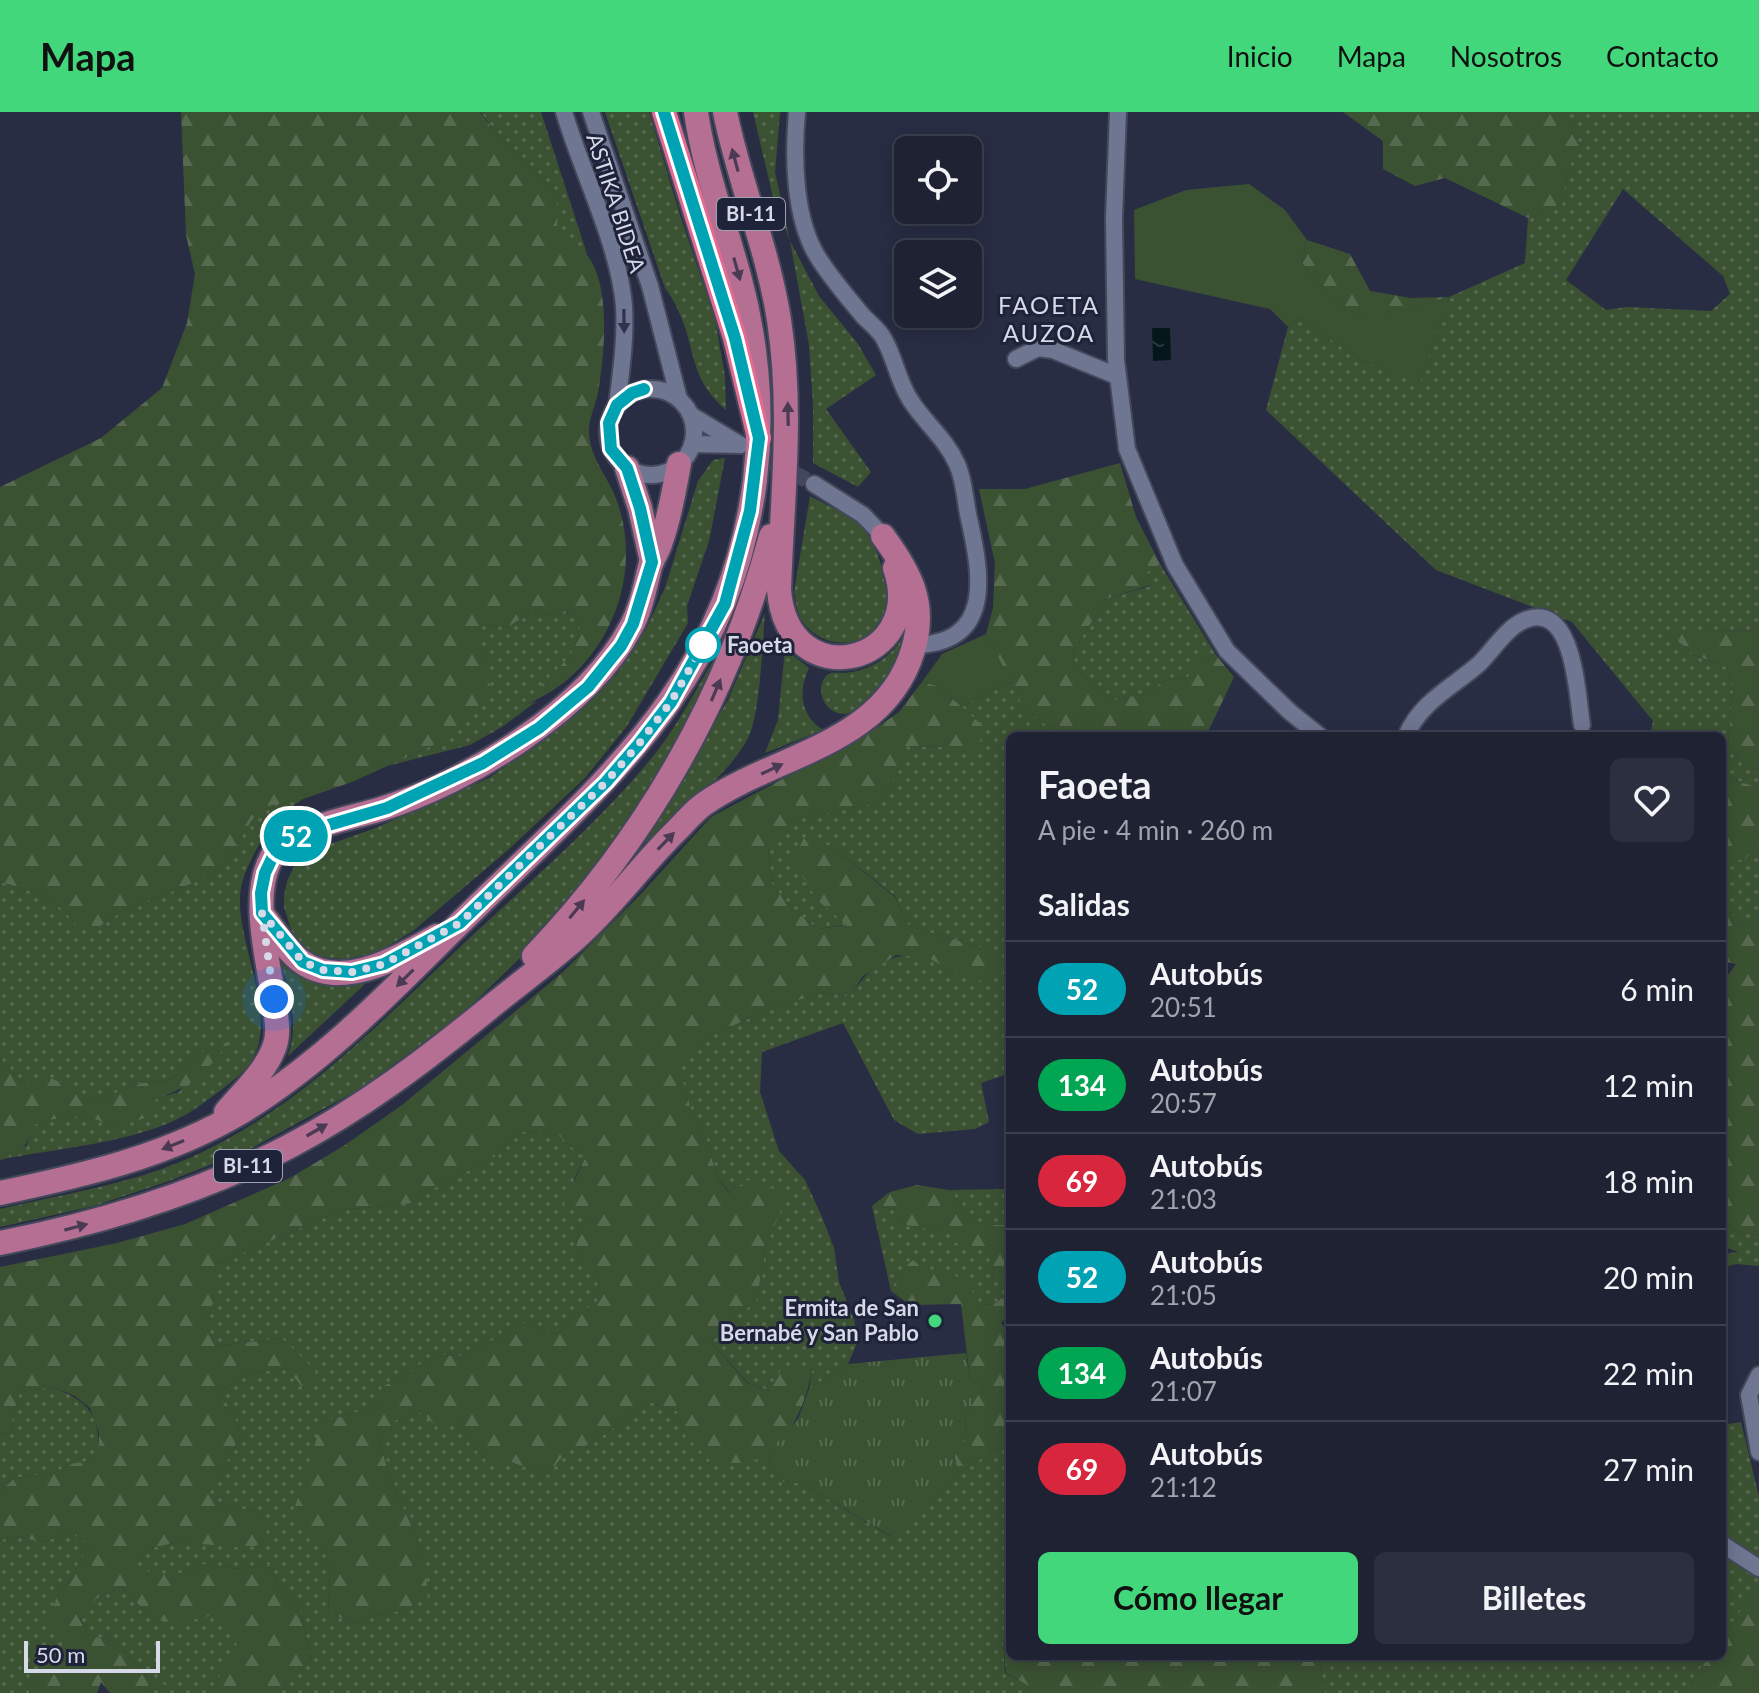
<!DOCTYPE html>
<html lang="es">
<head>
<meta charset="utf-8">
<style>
  :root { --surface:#1e2233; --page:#2b2f3f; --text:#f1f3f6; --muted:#a1a4ac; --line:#3c3f4e; --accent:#43d77b }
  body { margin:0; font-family:Lato,sans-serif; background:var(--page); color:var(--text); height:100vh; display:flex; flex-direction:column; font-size:30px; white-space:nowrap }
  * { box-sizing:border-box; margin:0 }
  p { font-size:26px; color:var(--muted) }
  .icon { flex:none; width:44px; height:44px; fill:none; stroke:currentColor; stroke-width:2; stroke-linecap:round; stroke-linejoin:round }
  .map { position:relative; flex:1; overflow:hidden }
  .panel { position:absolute; left:1006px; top:620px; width:720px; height:928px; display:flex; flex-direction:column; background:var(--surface); border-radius:12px; box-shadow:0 4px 20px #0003,0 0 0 2px var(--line) }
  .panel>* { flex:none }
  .badge { padding:0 16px; border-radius:26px; font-size:28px; line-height:52px }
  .buttons { position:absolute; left:894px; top:24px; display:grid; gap:16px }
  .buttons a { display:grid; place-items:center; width:88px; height:88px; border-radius:12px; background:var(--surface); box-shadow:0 4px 20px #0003,0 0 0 2px var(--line); font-size:40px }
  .scale { position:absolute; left:24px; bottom:20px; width:136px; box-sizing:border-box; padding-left:8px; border:4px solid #d5d9e8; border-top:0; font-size:22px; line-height:28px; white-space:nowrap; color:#d5d9e8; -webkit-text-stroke:6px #1e233a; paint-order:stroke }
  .you { position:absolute; width:40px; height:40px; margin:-20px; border:6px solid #fff; border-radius:50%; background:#1a73e8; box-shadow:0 0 0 12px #1a73e833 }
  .map>.badge { position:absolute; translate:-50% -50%; box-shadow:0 0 0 4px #fff }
  h2 { padding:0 32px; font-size:30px; line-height:72px }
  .round { display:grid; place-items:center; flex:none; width:84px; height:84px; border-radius:12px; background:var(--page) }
  .head { display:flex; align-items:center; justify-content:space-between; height:136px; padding:0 32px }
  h1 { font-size:38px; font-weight:700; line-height:60px }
  .button { display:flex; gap:16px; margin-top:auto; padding:16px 32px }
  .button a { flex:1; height:92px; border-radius:12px; background:var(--accent); color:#111; font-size:32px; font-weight:700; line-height:92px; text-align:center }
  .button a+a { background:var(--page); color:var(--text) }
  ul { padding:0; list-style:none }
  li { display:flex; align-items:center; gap:24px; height:96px; padding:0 32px; border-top:2px solid var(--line) }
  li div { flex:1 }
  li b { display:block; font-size:30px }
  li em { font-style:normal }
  li .badge { min-width:88px; font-weight:700; text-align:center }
  header { display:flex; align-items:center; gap:48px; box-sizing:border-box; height:112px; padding:0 40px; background:var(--accent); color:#111 }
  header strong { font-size:38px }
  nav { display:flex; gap:44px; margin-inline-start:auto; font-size:28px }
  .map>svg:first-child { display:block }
</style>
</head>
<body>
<header>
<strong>Mapa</strong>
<nav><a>Inicio</a><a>Mapa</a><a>Nosotros</a><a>Contacto</a></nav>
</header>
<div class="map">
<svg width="1759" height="1581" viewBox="0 0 1759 1581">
  <defs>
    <pattern id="grass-dots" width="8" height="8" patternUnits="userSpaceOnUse" patternTransform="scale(2)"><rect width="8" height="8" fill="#3b5232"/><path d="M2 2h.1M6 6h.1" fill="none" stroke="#566a50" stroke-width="1.8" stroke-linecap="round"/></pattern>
    <pattern id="forest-firs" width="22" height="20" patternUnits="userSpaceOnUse" patternTransform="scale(2)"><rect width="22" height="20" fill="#3b5232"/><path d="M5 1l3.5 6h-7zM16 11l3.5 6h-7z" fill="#566a50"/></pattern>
    <pattern id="park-tufts" width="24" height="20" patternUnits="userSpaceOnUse" patternTransform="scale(2)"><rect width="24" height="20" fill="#3b5232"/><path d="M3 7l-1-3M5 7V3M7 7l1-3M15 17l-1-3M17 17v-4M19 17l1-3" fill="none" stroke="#566a50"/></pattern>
    <pattern id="water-ripples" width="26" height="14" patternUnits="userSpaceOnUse" patternTransform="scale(2)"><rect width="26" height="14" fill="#05171b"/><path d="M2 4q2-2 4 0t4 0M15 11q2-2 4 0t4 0" fill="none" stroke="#29383c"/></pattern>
  </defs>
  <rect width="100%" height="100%" fill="#282d44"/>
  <!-- grass -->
  <g fill="url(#grass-dots)" fill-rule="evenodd">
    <path d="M481 0H541L587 142 557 124V82L495 20Z"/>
    <path d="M605 0H649L681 106 715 207 725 264 726 298C688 265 697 238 678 198 675 190 670 183 665 176Z"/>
    <path d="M753 0H780L775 60 790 129 819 184 858 232 876 263 826 297 871 360 858 375 813 351V293L809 233 790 129 772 81Z"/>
    <path d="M1566 0H1759V519L1710 518 1670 523 1695 543 1727 555 1733 578 1728 635 1748 657 1759 656V676L1732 667 1722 659V624H1650L1653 609 1572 510 1436 458 1266 298 1288 215 1300 206 1362 249 1420 270 1449 185 1525 151 1528 106 1561 95 1567 63 1578 32ZM1623 77 1723 164 1730 182 1711 199 1627 195 1606 198 1566 168Z"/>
    <path d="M725 346 709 429 687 494 688 511 627 614 585 666 508 738 413 819 376 841 344 847 321 845 305 836 293 824 284 795V784L287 769 297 748 310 739 373 717 489 666 559 617 617 562 647 515 665 476 698 369 713 348Z"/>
    <path d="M810 384C825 393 846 400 859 412 873 426 879 443 883 462 885 474 890 486 887 499 877 537 824 541 803 510 797 501 796 491 794 480Z"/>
    <path d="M1160 452 1216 543 1199 546 1188 565 1166 568 1146 581 1116 588C1096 574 1077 565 1072 541L1106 487 1150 474 1147 460Z"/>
    <path d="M573 497 580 517 571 543 523 593 537 589 502 615 470 633 387 654 438 631 488 547 473 516 488 513 508 515 530 501 548 503Z"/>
    <path d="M765 501C762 534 761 588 751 619 737 657 675 704 644 732L728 588Z"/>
    <path d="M905 522C902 532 902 544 898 553 890 569 861 602 843 602 825 601 814 578 826 564 831 559 837 561 844 561 870 559 892 545 905 522Z"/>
    <path d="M785 537 809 556C798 579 800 603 823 618L765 641 778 608Z"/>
    <path d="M718 540 684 622 608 746 520 846 460 904 358 978 248 1038 169 1069 94 1094 0 1115V1097C64 1082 132 1072 192 1045 304 994 386 904 475 821 537 763 605 705 658 638 681 608 699 572 718 540Z"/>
    <path d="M1011 570 1024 596 1061 624H1010V961L981 971 989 1010 975 1017 918 1022 894 1008 843 911 762 940 760 980 779 1039 805 1068 822 1105 834 1136 839 1170 854 1208 858 1229 848 1252 809 1277 813 1255 770 1279 748 1271 711 1230 732 1205 756 1190 766 1134 787 1083 730 1081 716 1063 708 1030 692 1002 685 975 673 953 706 926 770 897 825 880 850 885C867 856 892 837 927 845 936 848 946 856 955 861L982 836 909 814 895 784 831 734 817 788 849 812 818 817 792 797 772 772 768 736 793 708 881 690 897 661 906 634 949 635 985 617 961 594Z"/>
    <path d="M303 687C281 701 267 716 255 740 248 753 240 770 240 786 238 834 278 904 252 948 245 960 229 972 217 981 207 988 197 996 187 1002 141 1029 62 1036 9 1046L27 1033 33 1013C66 1003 84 999 116 1016L157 986 179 980 208 935 173 967 143 971 96 988 74 978 23 972 0 946V770C30 778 61 787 77 815H99L124 798 193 771 222 756 252 708 267 693Z"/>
    <path d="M1759 730V807L1744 812 1722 795V748H1745Z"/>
    <path d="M277 841C302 870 328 873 365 872L288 944C300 909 289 874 277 841Z"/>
    <path d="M519 1019 558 1023 585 1046 574 1068 587 1106 576 1127 578 1150 599 1167 597 1191 573 1204 558 1222 517 1209 492 1229 460 1244 433 1243 409 1261 383 1275 375 1295 322 1310 324 1433 330 1459 328 1499 352 1512 374 1503 404 1498 424 1443 389 1363 380 1331 395 1308 422 1300 458 1309 472 1334 488 1350H511L547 1363 567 1338 591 1332 649 1290 677 1299 686 1324 748 1350 772 1336 768 1354 782 1369 801 1371 891 1425 958 1361 999 1336 1010 1339V1523L1003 1526 1005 1561 1029 1574 1024 1581H280L311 1548 299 1492 279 1476 269 1452 236 1457 205 1452 178 1462H153L129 1450 150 1436 180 1430 213 1432 261 1401 220 1392 201 1377 220 1363 241 1322 233 1301 219 1280 248 1262 286 1256 282 1226 216 1234 205 1212 215 1186V1153L342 1098 414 1091 432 1077 498 1043Z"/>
    <path d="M1004 1077 1010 1083V1124L1005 1113H980L949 1078Z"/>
    <path d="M872 1094 898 1097V1111L938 1119 950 1112 964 1135H984L993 1152 994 1169 1007 1162 1008 1180 994 1192 980 1193 925 1158 899 1161 891 1179Z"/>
    <path d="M1725 1111 1737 1121 1759 1123V1154L1736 1152 1722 1156V1142L1738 1140 1722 1134V1113Z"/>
    <path d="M53 1275C95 1293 98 1303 100 1348L74 1351 54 1361 15 1366 0 1379V1320L10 1323 13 1302 20 1280Z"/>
    <path d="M1741 1310 1759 1385V1480L1753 1481 1722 1527V1313Z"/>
    <path d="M67 1419 89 1432 76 1459 57 1484 69 1536 31 1572 29 1581H0V1428L14 1425 46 1430Z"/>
    <path d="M122 1475C162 1520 164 1513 220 1501L238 1533 213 1575 218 1581H142L167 1575 143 1560 116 1530 88 1523 80 1506 97 1486Z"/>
    <path d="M1324 1544H1710L1682 1581H1325L1320 1553Z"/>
  </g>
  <!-- forest -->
  <g fill="url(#forest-firs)">
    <path d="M181 0H480L495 20 557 82V124C566 129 581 135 587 143 612 175 604 244 598 281 595 294 588 309 589 322 591 350 612 369 619 395 644 474 600 567 521 594L571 543 580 517 573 497 548 503 530 501 508 515 488 513 474 516 488 547 490 580 471 602 438 631 352 670 303 687 267 694 252 708 222 756 193 771 124 798 99 815H77C61 787 30 778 0 770V375L101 326 162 276 187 211 195 162 186 123Z"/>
    <path d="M1343 0H1566L1579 32 1567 63 1561 96 1528 106 1445 66 1415 74 1383 57V29Z"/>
    <path d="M1307 128 1350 142 1370 179 1411 186 1449 185C1422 192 1378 212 1351 199 1331 190 1315 167 1302 151Z"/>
    <path d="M1120 351 1136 405 1160 452 1147 460 1150 473 1106 487 1072 541C1077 565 1096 574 1116 588L1146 581 1166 568 1188 565 1198 546 1216 543 1234 565 1206 624H1061L1024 596 986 522 993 496 995 451 979 377H1025Z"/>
    <path d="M1710 518 1759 519V656L1748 657 1728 635 1733 578 1727 555 1695 543 1669 522Z"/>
    <path d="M922 570 939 574 986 617 972 644 949 635 907 634 897 661 881 690 794 708 768 737 772 772 792 797 818 817 847 813 817 788 793 748 804 726 831 734 895 785 909 814 982 836 1007 857 988 871 955 861 929 846 896 843 862 865 850 885 825 880 770 897 706 926 674 953 685 974 692 1002 708 1030 716 1063 729 1081 748 1068 788 1082 766 1134 756 1191 732 1205 711 1230 747 1271 770 1279 780 1259 813 1255C806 1291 789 1339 748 1350 737 1353 721 1349 710 1349L686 1324 677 1299 649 1290 591 1332 567 1339 547 1363 511 1350H488L472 1334 458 1309 438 1316 422 1300 396 1308 380 1331 389 1363 424 1443 428 1484 404 1498 374 1503 352 1512 328 1499 330 1459 324 1434 308 1426 293 1401 322 1310 375 1295 382 1275 409 1261 433 1243 460 1244 492 1229 517 1209 558 1222 573 1204 597 1190 599 1167 578 1151 576 1127 587 1106 564 1092 585 1046 558 1023 519 1019 498 1043 432 1077 414 1091 342 1098 215 1153V1186L205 1212 216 1234 282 1226 316 1259 306 1279 286 1256 248 1262 219 1280 233 1301 241 1322 220 1363 202 1377 220 1392 261 1401 269 1430 246 1436 180 1430 150 1436 130 1450 153 1462H178L205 1452 236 1457 269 1452 279 1476 299 1492 311 1549 280 1581H218L213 1575 237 1533 220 1502C164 1513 162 1520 122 1475L97 1486 80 1507 88 1523 116 1530 143 1560 168 1575 142 1581H110L101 1570 97 1581H29L31 1572 69 1536 48 1514 57 1484 76 1459 89 1432 67 1419 46 1430 14 1425 0 1428V1379L15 1366 54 1361 74 1351 99 1348V1321L90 1296 75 1284 53 1275 20 1280 13 1302 10 1323 0 1320V1155L117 1131 185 1112 290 1066 345 1033 402 993 563 860 641 782 711 705 869 621 899 600Z"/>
    <path d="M1722 659 1732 667 1759 676V730L1745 748H1722Z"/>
    <path d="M1722 795 1744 812 1759 807V1123L1737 1121 1725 1111 1722 1113V871L1736 852 1722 849Z"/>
    <path d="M229 930C207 959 193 975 157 986L148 1005 115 1016C84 999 66 1003 34 1013 27 1033 22 1043 0 1048V946L23 972 49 965 96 988 143 971 173 967 208 935Z"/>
    <path d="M917 1073 949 1078 980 1113H1005L1010 1124V1200L1001 1211 1010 1223V1339L999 1336 958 1361 954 1342 965 1328 966 1301 984 1274 970 1268 961 1192 910 1193 891 1179 899 1161 913 1148 925 1158C950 1155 970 1170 981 1193L994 1192 1008 1181 1007 1163 994 1170 993 1152 984 1135H964L951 1128 950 1113 938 1119 897 1111 898 1097 872 1094 890 1080Z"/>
    <path d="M1753 1480H1759V1581H1682L1710 1544H1722V1527Z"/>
    <path d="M1010 1523V1544H1324L1320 1553 1325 1581H1024L1029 1574 1006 1561 1003 1526Z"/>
  </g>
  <!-- park -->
  <path fill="url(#park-tufts)" d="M966 1241 970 1268 984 1274 966 1301 965 1328 954 1342 958 1361 892 1425 801 1371 782 1369 768 1354 772 1336 798 1307 809 1277 848 1252Z"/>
  <!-- garden -->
  <g fill="#3b5232">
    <path d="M1249 72 1285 98 1307 128 1302 151C1314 166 1333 191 1351 199 1378 211 1422 192 1449 185L1420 271 1362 249 1300 206 1288 215 1270 197 1135 167 1134 98 1186 78Z"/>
    <path d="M986 522 1011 570 961 594 939 574 922 570 942 542Z"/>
  </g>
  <!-- water -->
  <path fill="url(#water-ripples)" d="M1152 216H1170L1171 248 1153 249Z"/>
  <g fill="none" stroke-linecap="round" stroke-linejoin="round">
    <!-- street-tunnel -->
    <path stroke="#42475d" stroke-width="16" stroke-dasharray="16 8" stroke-linecap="butt" d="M750 338 814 372"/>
    <defs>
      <g id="street">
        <path d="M564 0C582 61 619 133 624 194 626 227 621 260 617 293"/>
        <path d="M591 0 650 174 679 287"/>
        <path d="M797 0C793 44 794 104 816 142 829 164 848 186 864 205 871 212 880 219 884 227 895 246 898 270 911 289 925 311 946 327 957 352 965 369 965 392 970 411 982 466 992 531 915 533"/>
        <path d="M1118 0 1114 106 1116 248 1127 337 1175 453 1227 539 1290 600 1320 624"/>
        <path d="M1016 247 1038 236 1053 238 1117 264"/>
        <circle cx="651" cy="320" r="43"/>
        <path d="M691 303 741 333"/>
        <path d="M692 332 739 333"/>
        <path d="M814 372 863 403 883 424"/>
        <path d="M1406 624C1421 589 1453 575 1480 551 1493 538 1507 515 1525 508 1575 488 1577 585 1582 613"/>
        <path d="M1759 1263 1749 1283 1759 1340"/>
        <path d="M1722 1432 1759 1456"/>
      </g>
      <g id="primary">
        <path d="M725 0C739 70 768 137 779 208 793 298 782 387 779 478 788 587 928 552 895 456"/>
        <path d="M627 356 640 396 652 450"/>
        <path d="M262 802C274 817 286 839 302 850 344 879 400 844 437 824"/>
        <path d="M534 844C647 726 729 582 771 424"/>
        <path d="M226 1000C242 981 265 960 274 936 280 921 276 905 274 889 268 847 250 783 272 745 291 715 349 707 381 697 469 670 588 597 631 515 642 495 645 473 651 451 654 444 659 437 661 429 670 405 674 378 679 352"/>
        <path d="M0 1081C85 1063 168 1044 243 999 325 949 392 878 460 811 599 674 728 576 755 368 763 300 757 230 739 164 724 109 704 56 696 0"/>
        <path d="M0 1131C100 1111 197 1082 288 1035 363 996 428 946 493 893 520 871 549 850 575 827 612 795 642 752 677 718 686 709 694 699 704 692 775 642 885 633 913 538 927 491 910 461 883 424"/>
      </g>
      <path id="highway" d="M664 0 735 226 759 326"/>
    </defs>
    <!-- street casing -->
    <use href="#street" stroke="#44485b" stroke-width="20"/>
    <!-- primary casing -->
    <use href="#primary" stroke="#44485b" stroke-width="28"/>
    <!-- highway casing -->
    <use href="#highway" stroke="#44485b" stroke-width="28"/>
    <!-- street -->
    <use href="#street" stroke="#6f7691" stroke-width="16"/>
    <!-- primary -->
    <use href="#primary" stroke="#b46f92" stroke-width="24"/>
    <!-- highway -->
    <use href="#highway" stroke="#e26a93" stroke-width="24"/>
  </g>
  <!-- one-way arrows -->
  <defs><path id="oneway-solid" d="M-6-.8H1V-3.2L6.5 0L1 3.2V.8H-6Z" transform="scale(2)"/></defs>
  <g fill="#4b3a54">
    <use href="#oneway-solid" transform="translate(735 48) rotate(-105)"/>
    <use href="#oneway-solid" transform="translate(737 157) rotate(74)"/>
    <use href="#oneway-solid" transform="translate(788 302) rotate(-91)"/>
    <use href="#oneway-solid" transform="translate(716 578) rotate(-67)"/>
    <use href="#oneway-solid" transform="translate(772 657) rotate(-25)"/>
    <use href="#oneway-solid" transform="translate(666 729) rotate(-46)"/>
    <use href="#oneway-solid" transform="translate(577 797) rotate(-51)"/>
    <use href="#oneway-solid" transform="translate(405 866) rotate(135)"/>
    <use href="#oneway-solid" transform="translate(317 1018) rotate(-30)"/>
    <use href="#oneway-solid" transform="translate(173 1033) rotate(158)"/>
    <use href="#oneway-solid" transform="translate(76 1115) rotate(-15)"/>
  </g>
  <use fill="#2e344b" href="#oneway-solid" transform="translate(624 209) rotate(89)"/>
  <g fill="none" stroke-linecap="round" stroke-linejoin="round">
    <defs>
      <path id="line" d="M644 277 632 281 617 293 609 311 611 337 627 356 640 396 652 450 633 512 621 534 588 575 539 616 483 651 387 696 308 719 290 727 273 744 265 761 261 781 262 801 303 850 323 858 352 860 384 852 460 811 606 670 638 633 671 590 725 492 750 399 759 326 735 226 664 0"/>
    </defs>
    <!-- line casing -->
    <use href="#line" stroke="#fff" stroke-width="18"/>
    <!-- line -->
    <use href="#line" stroke="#00a3b4" stroke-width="12"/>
    <!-- walk -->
    <path stroke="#d5d9e8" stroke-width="8" stroke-dasharray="0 14.4" d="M274 887 262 801 303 850 323 858 352 860 384 852 460 811 606 670 638 633 671 590 703 533"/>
  </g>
  <!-- markers -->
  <circle fill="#fff" stroke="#00a3b4" stroke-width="4" cx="703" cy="533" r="16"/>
  <circle fill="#43d77b" stroke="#1e233a" stroke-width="3" cx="935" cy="1209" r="8"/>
  <g text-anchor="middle" stroke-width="6" stroke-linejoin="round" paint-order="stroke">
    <!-- shield labels -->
    <g fill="#1e233a" stroke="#9ea2b4" stroke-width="2">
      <rect x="717" y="86" width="68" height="32" rx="6"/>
      <rect x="214" y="1038" width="68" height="32" rx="6"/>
    </g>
    <g font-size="20" font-weight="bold" fill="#d5d9e8">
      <text x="751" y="109">BI-11</text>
      <text x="248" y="1061">BI-11</text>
    </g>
    <!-- street labels -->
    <g font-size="22" fill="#d5d9e8" stroke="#1e233a">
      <text transform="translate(616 91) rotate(72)" y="8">ASTIKA BIDEA</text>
    </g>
    <!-- stop labels -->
    <g font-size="22" font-weight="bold" fill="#d5d9e8" stroke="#1e233a" text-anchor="start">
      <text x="727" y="541">Faoeta</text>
    </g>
    <!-- poi labels -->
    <g font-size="22" font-weight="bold" fill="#d5d9e8" stroke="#1e233a" text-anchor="end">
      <text x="919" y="1204">Ermita de San<tspan x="919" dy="25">Bernabé y San Pablo</tspan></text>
    </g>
    <!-- neighbourhood labels -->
    <g font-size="24" letter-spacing="2" fill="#d5d9e8" stroke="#1e233a">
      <text x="1049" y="202">FAOETA<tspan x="1049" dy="28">AUZOA</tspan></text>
    </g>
  </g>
</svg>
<div class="buttons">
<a><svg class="icon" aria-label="locate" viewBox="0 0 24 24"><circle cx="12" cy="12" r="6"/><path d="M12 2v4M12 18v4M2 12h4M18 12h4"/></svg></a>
<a><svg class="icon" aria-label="layers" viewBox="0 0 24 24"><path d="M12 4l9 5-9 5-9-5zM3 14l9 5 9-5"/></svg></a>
</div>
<div class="scale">50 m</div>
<div class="you" style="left:274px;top:887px"></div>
<b class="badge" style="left:296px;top:724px;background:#00a3b4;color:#fff">52</b>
<section class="panel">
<div class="head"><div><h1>Faoeta</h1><p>A pie · 4 min · 260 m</p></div><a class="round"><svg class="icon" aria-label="heart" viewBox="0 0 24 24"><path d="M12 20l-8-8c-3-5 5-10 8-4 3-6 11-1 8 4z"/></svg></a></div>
<h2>Salidas</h2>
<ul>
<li><span class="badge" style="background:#00a3b4;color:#fff">52</span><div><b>Autobús</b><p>20:51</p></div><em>6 min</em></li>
<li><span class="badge" style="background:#00a651;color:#fff">134</span><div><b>Autobús</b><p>20:57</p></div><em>12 min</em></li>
<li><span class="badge" style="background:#d7263d;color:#fff">69</span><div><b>Autobús</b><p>21:03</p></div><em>18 min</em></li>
<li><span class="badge" style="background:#00a3b4;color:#fff">52</span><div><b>Autobús</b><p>21:05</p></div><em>20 min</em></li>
<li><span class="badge" style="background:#00a651;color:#fff">134</span><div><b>Autobús</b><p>21:07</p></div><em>22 min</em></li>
<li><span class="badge" style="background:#d7263d;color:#fff">69</span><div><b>Autobús</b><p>21:12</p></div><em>27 min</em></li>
</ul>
<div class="button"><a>Cómo llegar</a><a>Billetes</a></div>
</section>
</div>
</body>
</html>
